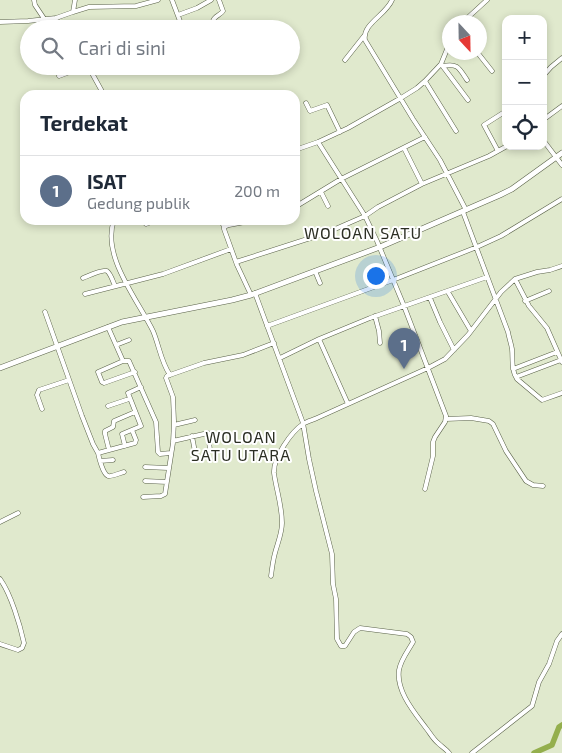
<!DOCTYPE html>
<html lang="id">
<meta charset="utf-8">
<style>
body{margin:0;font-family:"Exo 2",sans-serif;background:#f6f6f7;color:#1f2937}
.controls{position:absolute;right:15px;top:15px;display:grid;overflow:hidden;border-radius:10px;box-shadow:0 2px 8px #0003}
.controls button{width:45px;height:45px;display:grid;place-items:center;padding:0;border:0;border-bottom:1px solid #e0e1e3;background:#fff;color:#1f2937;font:25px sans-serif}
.compass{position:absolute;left:442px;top:15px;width:45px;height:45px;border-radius:50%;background:#fff;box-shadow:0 2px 8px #0003;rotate:158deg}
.you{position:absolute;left:375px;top:275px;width:18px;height:18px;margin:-12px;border:4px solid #fff;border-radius:50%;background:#1a73e8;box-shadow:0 0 0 8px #1a73e833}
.badge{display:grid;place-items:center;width:32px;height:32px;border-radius:50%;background:#0f766e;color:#fff;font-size:16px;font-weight:700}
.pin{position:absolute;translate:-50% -41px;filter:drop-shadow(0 1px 2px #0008)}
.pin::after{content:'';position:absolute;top:26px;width:18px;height:15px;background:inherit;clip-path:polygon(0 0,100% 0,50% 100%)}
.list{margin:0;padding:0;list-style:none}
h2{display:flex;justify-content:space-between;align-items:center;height:65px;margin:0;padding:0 20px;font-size:21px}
h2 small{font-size:16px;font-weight:400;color:#747a83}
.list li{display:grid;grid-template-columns:32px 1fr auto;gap:15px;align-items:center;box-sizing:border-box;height:70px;padding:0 20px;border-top:1px solid #e0e1e3}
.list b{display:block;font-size:19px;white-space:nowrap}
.list p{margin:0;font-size:16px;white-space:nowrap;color:#747a83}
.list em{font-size:16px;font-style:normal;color:#747a83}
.icon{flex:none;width:28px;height:28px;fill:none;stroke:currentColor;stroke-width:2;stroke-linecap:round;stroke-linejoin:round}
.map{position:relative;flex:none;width:562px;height:753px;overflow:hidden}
.search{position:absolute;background:#fff;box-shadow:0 2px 8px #0003;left:20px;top:20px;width:280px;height:55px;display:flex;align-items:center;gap:12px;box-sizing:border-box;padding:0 18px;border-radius:28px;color:#747a83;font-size:19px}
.panel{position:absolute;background:#fff;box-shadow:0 2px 8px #0003;left:20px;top:90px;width:280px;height:135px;border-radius:15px}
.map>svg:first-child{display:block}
</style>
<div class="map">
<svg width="562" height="753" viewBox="0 0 562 753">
<rect width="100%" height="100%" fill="#e0e9cd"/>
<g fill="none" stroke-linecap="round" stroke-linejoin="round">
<!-- river -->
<path stroke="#94af4d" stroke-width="5.5" d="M534,753L552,745L559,727L562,725"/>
<defs>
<path id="street" d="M34,0L35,5L45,20
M172,0L183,29
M219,0L223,11C221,15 214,16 213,21L219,29
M392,0C386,15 362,24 365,40L413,119L440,160L466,210
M73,12L75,0
M178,15L197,8L211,0
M56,18L60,29
M0,22L28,21L56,18L73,12L89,7L136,6L158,0
M463,22L487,0
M477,52L492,71
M345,60L364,36
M441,64L468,100
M88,66L104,95
M443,66C458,63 459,68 467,80
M59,76L78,69V66
M543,76L551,67L562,58
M425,81L456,131
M306,103L310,111L327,105L340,132
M543,120L562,106
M543,140L562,165
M318,142L365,216L377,241L404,306L446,416L445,422L435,437L433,442V456L425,489
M404,148L422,184
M295,150L318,142L348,128L401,98L417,88L425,81L441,64L450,42
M498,151L484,125L506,111
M321,192L328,206
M295,207L341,179L425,137
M463,212L508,332C509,338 511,343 512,349C513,360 511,370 517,379L542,400L562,393
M114,220C101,256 138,300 153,331C159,345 161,362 170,375
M142,220L146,224L157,220
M221,220L224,227
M236,262L326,233L365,216L378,207L422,184L489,156L507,146
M315,271L320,283
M83,278C88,276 103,269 107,271C111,274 113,282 115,286
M515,279L529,306L547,328L562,362
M448,292L471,331
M255,293L303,423L309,459L316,491L332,554L333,584L336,599L337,639L341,646H345L354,632L360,628L407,634L411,637L413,642C408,651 401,659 399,670C396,691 414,712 426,728C430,733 433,739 438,743C442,747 446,749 449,753
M85,294L163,274L231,249
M251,295L237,265L224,229V227L229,225L256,220
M430,298L440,322L454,350
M525,301L549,291
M45,312L82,416L93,444L98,453
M375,316L379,331L380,343
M267,326L393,280L477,247L501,236L562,199
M108,327L123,361
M319,339L348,404
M116,345L129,340
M280,358L319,339L370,318L487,277
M513,369L557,352
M135,372L104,383L102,382L98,372L123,361H129L156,422L158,452L160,454L171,453
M516,377L561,360
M108,406L129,399
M42,409L37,395L39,390L69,380
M446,419L471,418L489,421L493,424L506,451L526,481L533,485L543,486
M174,425L195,420
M192,436L195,452
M173,441L208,433L210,450
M125,446L122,434L141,426L128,393L141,387
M109,450L105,434V431L113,427L114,421L135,412
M100,461L113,460
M145,467L168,468
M124,472C120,473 111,477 108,476C103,474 99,458 98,453L135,443L136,440L132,430
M145,481L167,482
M143,497L161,496L165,494L173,443L174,421L173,397L166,378L167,376L204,363L243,355L274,343
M0,522L18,513
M271,576C272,568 273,560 275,553C278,542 282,533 282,523C282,505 276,489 274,473C273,458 291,432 303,424C307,421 313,420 317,418L428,368L445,359L468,335L501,292L515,279L537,272L550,270L562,266
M0,579C11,594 20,625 24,643L22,648L18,650L0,644
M472,753L532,706L539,682L549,664L557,641L562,634"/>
<path id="secondary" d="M0,368L122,322L232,300L251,295L380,247L500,195L512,189L562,153"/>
</defs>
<!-- street casing -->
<use href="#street" stroke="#5a6249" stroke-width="5"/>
<!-- secondary casing -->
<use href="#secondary" stroke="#5a6249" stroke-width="6"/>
<!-- street -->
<use href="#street" stroke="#fff" stroke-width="4"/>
<!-- secondary -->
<use href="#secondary" stroke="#fff" stroke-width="5"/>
</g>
<g text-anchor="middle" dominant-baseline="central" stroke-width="4" stroke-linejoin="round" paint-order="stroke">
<!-- quarter labels -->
<g font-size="16" letter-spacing="1" fill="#2c2f24" stroke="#fff">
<text x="363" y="232">WOLOAN SATU</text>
<text x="241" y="436">WOLOAN<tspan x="241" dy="18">SATU UTARA</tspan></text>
</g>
</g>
</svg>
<div class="controls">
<button>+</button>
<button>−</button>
<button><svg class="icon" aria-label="locate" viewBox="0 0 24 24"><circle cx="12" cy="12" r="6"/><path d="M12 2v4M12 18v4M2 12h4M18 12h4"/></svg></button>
</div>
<svg class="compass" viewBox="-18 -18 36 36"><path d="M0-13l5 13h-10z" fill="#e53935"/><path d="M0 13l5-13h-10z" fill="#747a83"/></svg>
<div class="you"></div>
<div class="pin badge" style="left:404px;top:369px;background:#5c6f8a">1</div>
<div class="search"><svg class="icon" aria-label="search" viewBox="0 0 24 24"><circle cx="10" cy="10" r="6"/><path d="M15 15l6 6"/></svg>Cari di sini</div>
<section class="panel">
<h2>Terdekat<small></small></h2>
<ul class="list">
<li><span class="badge" style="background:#5c6f8a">1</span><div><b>ISAT</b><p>Gedung publik</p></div><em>200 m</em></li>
</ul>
</section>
</div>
